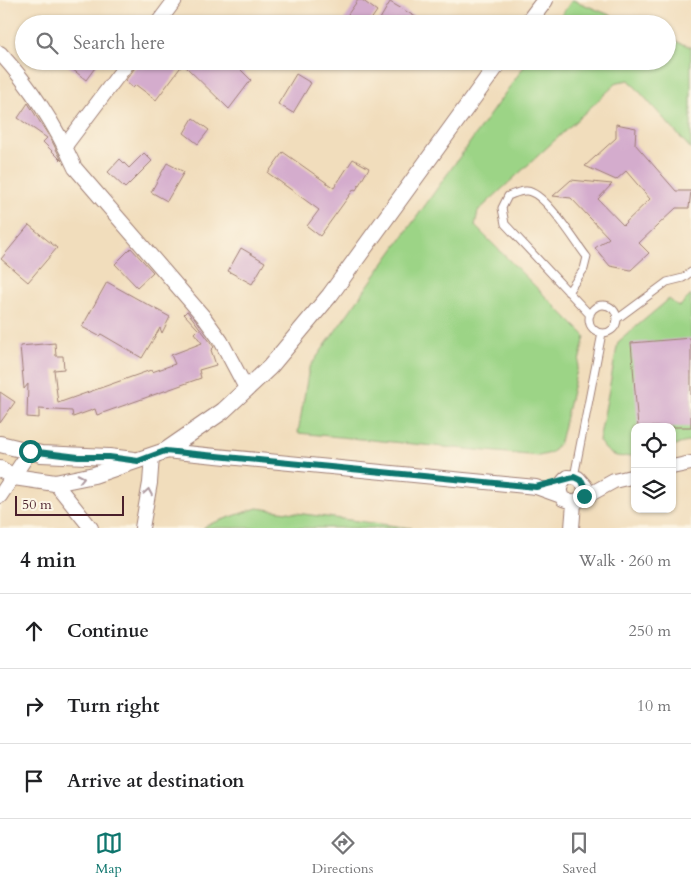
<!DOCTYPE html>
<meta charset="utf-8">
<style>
body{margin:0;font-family:Cardo,serif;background:#f2f2f2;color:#202124}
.controls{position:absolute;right:15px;bottom:15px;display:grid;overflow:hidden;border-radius:10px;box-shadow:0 1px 4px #0004}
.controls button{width:45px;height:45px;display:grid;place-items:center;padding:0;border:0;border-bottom:1px solid #e0e0e0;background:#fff;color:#202124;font:25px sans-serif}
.scale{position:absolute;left:15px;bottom:12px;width:109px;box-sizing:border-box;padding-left:5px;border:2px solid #4a1f2b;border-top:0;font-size:14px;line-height:18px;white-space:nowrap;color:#4a1f2b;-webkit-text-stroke:4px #fcf5e5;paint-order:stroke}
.stop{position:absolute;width:15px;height:15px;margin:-11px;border:4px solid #0f766e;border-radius:50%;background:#fff}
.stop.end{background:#0f766e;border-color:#fff;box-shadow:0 1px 5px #0008}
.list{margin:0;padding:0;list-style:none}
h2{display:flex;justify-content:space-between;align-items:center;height:65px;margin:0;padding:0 20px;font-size:21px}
h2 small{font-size:16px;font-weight:400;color:#757577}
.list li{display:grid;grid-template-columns:32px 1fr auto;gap:15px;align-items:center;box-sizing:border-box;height:75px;padding:0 20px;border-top:1px solid #e0e0e0}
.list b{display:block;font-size:19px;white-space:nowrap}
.list em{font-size:16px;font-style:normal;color:#757577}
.icon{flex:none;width:28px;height:28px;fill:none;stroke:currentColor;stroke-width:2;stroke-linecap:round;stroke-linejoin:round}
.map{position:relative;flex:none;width:691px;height:528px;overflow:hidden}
.search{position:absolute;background:#fff;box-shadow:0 1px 4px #0004;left:15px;right:15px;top:15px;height:55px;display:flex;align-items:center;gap:12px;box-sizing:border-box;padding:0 18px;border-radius:28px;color:#757577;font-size:19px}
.sheet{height:290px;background:#fff}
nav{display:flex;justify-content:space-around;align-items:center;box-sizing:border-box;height:70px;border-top:1px solid #e0e0e0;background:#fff;font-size:14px;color:#757577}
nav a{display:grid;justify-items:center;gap:2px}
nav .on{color:#0f766e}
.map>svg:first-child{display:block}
</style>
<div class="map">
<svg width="691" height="528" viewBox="0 0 691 528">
<rect width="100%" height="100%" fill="#fcf5e5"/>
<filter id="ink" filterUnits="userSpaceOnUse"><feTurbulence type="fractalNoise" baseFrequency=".02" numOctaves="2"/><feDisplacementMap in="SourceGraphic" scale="10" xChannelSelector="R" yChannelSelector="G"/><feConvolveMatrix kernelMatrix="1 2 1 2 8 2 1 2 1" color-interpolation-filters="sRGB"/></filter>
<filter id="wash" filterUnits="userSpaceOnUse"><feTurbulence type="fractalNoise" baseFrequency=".0096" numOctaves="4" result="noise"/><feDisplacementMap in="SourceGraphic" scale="20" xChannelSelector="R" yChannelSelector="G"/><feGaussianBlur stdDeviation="1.12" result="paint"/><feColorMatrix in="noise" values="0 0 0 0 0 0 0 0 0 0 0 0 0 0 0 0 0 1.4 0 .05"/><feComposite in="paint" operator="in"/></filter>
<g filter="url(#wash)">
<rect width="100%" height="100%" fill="#f1ddbc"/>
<!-- green -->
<path fill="#9cd486" stroke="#737a58" d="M572,0H573L632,24H555Z
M667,38L691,47V149L629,80L618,82L478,211L475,226L585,336L560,442L551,453L539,456L298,433L309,368L528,61H667Z
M691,295V441L672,446V427H635V455C617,459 609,456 599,441L618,342L669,299L679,307Z
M257,508L412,528H203L207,525Z"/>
<g id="blocks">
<!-- building -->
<path fill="#d4accd" d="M358,0H362L377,11L368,24H341Z
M390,2L428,24H377Z
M62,61H100L86,80Z
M140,61H232L251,80L229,109L183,64L156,100L136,85L133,88L125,81Z
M296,74L311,83L293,113L278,104Z
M28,103L52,141L62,161L43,142L47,138L18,118Z
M193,118L209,130L198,144L184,133Z
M616,124L636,128L635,144L676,191H691L689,208H676L639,243L649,253L631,270L610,266L595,248L609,238L571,198L553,196L571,180L612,184L598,199L623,225L650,199L626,171L616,180L585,166L616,138Z
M283,152L334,188L353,159L369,168L356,190L354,189L320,236L307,226L319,210L268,173Z
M144,153L152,161L125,188L108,172L120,159L129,168Z
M167,163L184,172L167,201L151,192Z
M29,225L57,248L28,282L1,259Z
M131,248L153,272L137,287L115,264Z
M241,248L265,262L252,284L228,271Z
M107,282L170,317L162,333L160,328L142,358L101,334L99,336L82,327Z
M187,311L214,347L211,350L216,365L199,370L201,378L97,415L95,409L73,417L72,411L39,409V418L27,417L28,384L24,389L20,346L55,343L56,356H63L64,369L54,370L58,403L151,370L152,372L175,364L171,355L202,343L194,333L198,329L184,314Z
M691,338V427H638L631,343Z
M0,392L15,402L0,423Z"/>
</g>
</g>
<g filter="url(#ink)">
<use href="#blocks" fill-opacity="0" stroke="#9e7e74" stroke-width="1"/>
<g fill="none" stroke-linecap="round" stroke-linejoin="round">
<defs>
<path id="service" d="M568,292L584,269L587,257C575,242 546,193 527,191C520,190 514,194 508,196L502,208L505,224L590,315
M589 319a14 14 0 1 1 28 0a14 14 0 1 1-28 0Z
M617,319L667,282L683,278L691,272
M574,477L602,333"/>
<path id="minor" d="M157,24L175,0
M0,53C31,87 56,126 75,168L203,316L221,341L247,390
M65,146L129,61
M165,451L536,487L561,496
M672,467L691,463
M55,483L91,528
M0,496L30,451
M584,496L585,486L578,478L568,477C560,483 557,491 563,499L574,503L614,481L635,476
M142,528L150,483L152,456
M572,528L574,503"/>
<path id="tertiary" d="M527,24L545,0
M0,444L41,454L109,457L134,460
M0,469L14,477L55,483L94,475L165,451L223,411L270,367L330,295L500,61"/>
</defs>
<!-- service casing -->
<use href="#service" stroke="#9e7e74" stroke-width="9"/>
<!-- minor casing -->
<use href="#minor" stroke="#9e7e74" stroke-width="16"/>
<!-- tertiary casing -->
<use href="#tertiary" stroke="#9e7e74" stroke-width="18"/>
<!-- service -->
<use href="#service" stroke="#fff" stroke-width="7"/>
<!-- minor -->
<use href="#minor" stroke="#fff" stroke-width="14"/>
<!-- tertiary -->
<use href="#tertiary" stroke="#fff" stroke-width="16"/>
</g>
<!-- one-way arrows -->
<defs><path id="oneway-chevron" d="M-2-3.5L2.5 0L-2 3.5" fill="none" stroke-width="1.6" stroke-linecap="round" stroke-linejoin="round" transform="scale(1.25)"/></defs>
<g stroke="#ae9aa0">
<use href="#oneway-chevron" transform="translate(81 478) rotate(-12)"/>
<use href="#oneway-chevron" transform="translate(148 492) rotate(-80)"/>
</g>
</g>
<g fill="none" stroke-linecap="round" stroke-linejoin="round" filter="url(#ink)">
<!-- route -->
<path stroke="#0f766e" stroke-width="6" d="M30,451L78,457H109L138,461L165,451L536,487L574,477L582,481L586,491L584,496"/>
</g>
</svg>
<div class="controls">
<button><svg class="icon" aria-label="locate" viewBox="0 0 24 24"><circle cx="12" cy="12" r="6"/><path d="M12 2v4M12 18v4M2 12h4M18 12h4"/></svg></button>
<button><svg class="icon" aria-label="layers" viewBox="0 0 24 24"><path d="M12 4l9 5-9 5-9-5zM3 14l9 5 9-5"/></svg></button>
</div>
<div class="scale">50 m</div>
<div class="stop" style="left:30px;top:451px"></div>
<div class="stop end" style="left:584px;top:496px"></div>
<div class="search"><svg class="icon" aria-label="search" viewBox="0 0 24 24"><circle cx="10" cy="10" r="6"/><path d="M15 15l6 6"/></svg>Search here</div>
</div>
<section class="sheet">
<h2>4 min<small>Walk · 260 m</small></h2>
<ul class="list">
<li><svg class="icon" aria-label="ahead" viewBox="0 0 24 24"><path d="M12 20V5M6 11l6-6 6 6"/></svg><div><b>Continue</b></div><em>250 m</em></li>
<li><svg class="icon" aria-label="right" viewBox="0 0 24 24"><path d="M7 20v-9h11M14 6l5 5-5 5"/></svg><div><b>Turn right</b></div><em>10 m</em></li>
<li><svg class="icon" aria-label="arrive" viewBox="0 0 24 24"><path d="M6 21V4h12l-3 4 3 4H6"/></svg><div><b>Arrive at destination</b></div></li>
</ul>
</section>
<nav>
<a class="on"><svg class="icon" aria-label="map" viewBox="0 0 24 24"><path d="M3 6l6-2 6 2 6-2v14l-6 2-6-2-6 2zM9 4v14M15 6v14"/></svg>Map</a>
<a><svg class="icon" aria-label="directions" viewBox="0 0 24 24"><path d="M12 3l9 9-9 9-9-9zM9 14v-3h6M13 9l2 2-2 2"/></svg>Directions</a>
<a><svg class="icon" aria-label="saved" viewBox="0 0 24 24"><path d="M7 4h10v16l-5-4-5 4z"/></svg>Saved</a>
</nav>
